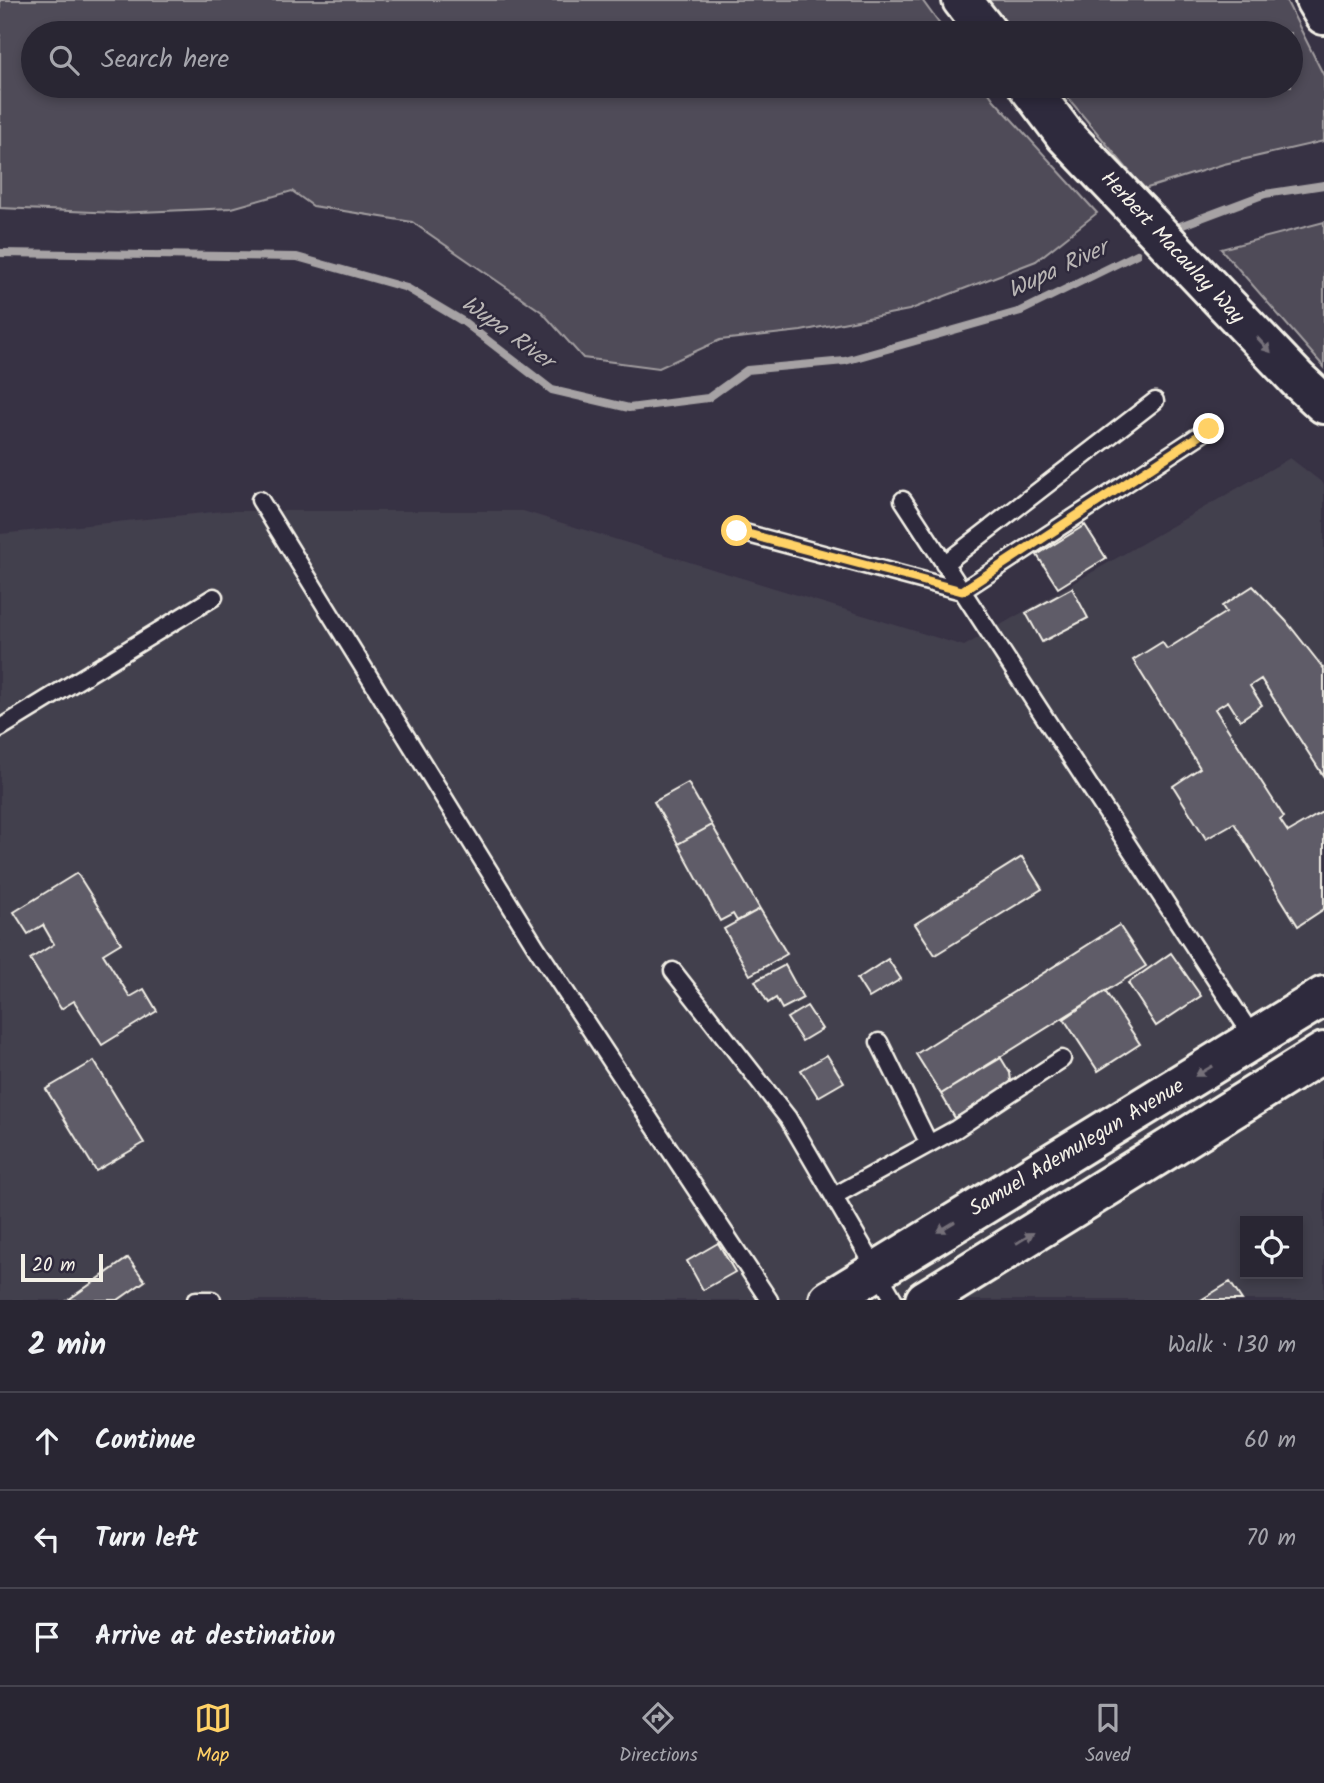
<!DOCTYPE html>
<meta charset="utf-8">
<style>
body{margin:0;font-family:Kalam,sans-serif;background:#312e3b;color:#f1f3f6}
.controls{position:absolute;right:21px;bottom:21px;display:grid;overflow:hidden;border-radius:0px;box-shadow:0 4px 10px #0003}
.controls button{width:63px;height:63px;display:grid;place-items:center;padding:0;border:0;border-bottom:2px solid #45434e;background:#292633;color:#f1f3f6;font:35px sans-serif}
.scale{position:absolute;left:21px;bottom:18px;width:82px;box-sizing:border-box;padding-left:7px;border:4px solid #f4f1e8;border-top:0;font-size:19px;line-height:24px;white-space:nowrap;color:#f4f1e8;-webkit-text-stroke:5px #2f2a3d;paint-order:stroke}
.stop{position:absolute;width:21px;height:21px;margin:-16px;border:5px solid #ffd166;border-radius:50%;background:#fff}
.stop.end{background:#ffd166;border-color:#fff;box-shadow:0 2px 7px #0008}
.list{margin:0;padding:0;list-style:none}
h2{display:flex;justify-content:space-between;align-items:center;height:91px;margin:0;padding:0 28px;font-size:30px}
h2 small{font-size:23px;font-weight:400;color:#a5a5ac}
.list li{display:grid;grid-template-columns:46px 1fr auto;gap:21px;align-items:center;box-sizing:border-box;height:98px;padding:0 28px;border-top:2px solid #45434e}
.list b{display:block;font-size:26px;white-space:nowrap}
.list em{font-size:23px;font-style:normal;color:#a5a5ac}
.icon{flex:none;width:38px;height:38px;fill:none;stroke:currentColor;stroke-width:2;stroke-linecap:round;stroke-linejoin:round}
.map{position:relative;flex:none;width:1324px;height:1300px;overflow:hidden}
.search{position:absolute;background:#292633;box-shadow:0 4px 10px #0003;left:21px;right:21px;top:21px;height:77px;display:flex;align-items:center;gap:18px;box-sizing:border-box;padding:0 24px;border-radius:38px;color:#a5a5ac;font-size:26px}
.sheet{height:385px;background:#292633}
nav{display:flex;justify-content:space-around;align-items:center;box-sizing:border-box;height:98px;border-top:2px solid #45434e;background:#292633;font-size:19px;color:#a5a5ac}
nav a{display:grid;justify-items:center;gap:4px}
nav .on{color:#ffd166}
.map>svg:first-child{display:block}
</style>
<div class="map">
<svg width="1324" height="1300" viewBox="0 0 1324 1300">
<rect width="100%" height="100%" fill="#373244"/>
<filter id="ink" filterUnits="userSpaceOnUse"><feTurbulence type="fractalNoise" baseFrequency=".0143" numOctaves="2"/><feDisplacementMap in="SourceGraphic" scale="14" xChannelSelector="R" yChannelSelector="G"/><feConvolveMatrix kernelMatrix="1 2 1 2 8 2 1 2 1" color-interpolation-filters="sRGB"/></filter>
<g filter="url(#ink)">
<!-- built -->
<path fill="#433f4e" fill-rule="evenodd" d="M1290,458L1324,484V1300H0V534L223,511H523L964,646ZM1245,1221H1298V1274H1245Z"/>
<!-- green -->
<path fill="#504b59" stroke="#a29ea0" stroke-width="2" d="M0,0H922L946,33H33V86H984L994,100L1097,213L1036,261L909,310L801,331L720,340L659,368L583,358L542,312L412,222L313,206L292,191L232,208L117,213L0,208Z
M987,0H1286L1324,76V141L1224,164L1144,189L1058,86H1291V33H1014Z
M1324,222V367L1221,249Z"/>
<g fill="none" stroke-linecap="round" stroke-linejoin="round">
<!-- stream -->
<path stroke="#a6a2a4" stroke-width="8" d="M1180,226L1265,194L1324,185
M0,253L297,257L407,288L464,322L552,390L629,408L708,398L747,370L845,361L1021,311L1137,254"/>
</g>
<!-- building -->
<path fill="#5f5c67" stroke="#f4f1e8" stroke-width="2" d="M1085,525L1106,558L1058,588L1037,555Z
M1253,586L1286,621L1324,669V777L1261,679L1250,686L1262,705L1240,720L1228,701L1215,709L1284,817L1280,820L1288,832L1324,811V909L1298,926L1234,823L1206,839L1173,786L1200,768L1133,660L1162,642L1167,649L1226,612L1222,606Z
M1072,588L1088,618L1042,642L1026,613Z
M688,783L712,825L678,844L654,802Z
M712,825L760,909L737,921L733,914L720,921L678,844Z
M1022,857L1042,889L935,955L915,924Z
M77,873L121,943L103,954L130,997L144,989L157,1011L102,1045L74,1001L61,1009L30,959L54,944L43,925L28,934L14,912Z
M760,909L787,954L750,975L724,929Z
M1119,925L1146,966L941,1094L916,1054Z
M1171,953L1201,996L1156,1026L1128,983Z
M888,959L901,979L869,998L857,979Z
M785,965L803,998L782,1009L776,998L768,1003L755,981Z
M1105,991L1140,1044L1098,1071L1064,1019Z
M807,1006L822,1029L802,1041L787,1018Z
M827,1055L844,1082L818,1097L801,1070Z
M1001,1058L1010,1073L1011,1081L1005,1088L955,1118L941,1094Z
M94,1061L144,1143L96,1171L46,1089Z
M718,1243L735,1272L703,1290L687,1261Z
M128,1258L145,1281L118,1300H68Z
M1230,1282L1242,1300H1201Z"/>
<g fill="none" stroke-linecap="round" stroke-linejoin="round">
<defs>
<path id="lane" d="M260,500L536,947L769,1300
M903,500L1255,1040
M737,531L962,591L1209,429
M944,564L1155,401
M0,728L214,597
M673,971L788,1118L894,1300
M879,1042L929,1144
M834,1196L956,1129L1062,1059
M196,1300H212"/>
<path id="secondary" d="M962,0L988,33
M1315,0L1324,15
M1028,86L1065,135L1298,380L1324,404
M829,1300L1324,996
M925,1300L1324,1052"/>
</defs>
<!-- lane casing -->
<use href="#lane" stroke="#f4f1e8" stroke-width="21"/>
<!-- secondary casing -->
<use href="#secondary" stroke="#f4f1e8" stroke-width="44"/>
<!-- lane -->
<use href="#lane" stroke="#2f2a3d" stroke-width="16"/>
<!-- secondary -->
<use href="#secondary" stroke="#2f2a3d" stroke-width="38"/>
</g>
<!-- one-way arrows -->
<defs><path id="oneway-solid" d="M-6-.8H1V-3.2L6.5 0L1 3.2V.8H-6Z" transform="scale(1.75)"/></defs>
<g fill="#747079">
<use href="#oneway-solid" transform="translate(1264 345) rotate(47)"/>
<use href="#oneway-solid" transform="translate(1204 1071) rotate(149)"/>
<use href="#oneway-solid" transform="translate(946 1227) rotate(149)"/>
<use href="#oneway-solid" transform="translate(1025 1238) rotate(-32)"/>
</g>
</g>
<g fill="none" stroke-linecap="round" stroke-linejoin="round" filter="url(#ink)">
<!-- route -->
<path stroke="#ffd166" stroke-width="9" d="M737,531L962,591L1209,429"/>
</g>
<g text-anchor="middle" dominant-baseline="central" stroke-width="5" stroke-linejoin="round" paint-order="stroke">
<!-- street labels -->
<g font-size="21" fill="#f4f1e8" stroke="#2f2a3d">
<text transform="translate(1172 248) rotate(47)">Herbert Macaulay Way</text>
<text transform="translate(1077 1148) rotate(-31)">Samuel Ademulegun Avenue</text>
</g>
<!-- water labels -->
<g font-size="23" font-style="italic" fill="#bab6b5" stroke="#2f2a3d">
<text transform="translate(1058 270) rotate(-25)">Wupa River</text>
<text transform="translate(507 333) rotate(36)">Wupa River</text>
</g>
</g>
</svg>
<div class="controls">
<button><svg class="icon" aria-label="locate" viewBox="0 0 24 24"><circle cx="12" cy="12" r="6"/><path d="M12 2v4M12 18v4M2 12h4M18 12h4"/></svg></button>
</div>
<div class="scale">20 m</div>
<div class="stop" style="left:737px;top:531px"></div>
<div class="stop end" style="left:1209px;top:429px"></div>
<div class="search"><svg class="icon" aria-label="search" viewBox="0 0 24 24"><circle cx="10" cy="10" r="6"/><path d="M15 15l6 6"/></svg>Search here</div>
</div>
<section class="sheet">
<h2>2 min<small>Walk · 130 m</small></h2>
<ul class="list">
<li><svg class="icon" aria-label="ahead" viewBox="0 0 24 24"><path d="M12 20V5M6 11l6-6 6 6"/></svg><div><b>Continue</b></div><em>60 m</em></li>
<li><svg class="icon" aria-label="left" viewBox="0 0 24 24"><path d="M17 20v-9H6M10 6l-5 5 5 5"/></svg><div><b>Turn left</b></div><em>70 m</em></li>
<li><svg class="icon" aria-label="arrive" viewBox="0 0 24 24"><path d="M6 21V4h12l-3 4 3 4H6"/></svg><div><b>Arrive at destination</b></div></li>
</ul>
</section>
<nav>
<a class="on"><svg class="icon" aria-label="map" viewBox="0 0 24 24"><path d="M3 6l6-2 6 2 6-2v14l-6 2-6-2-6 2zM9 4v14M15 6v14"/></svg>Map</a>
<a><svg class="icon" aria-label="directions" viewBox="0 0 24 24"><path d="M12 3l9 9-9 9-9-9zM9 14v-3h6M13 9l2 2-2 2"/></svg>Directions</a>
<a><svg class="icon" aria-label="saved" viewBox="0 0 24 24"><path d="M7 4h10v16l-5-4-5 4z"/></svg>Saved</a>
</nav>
